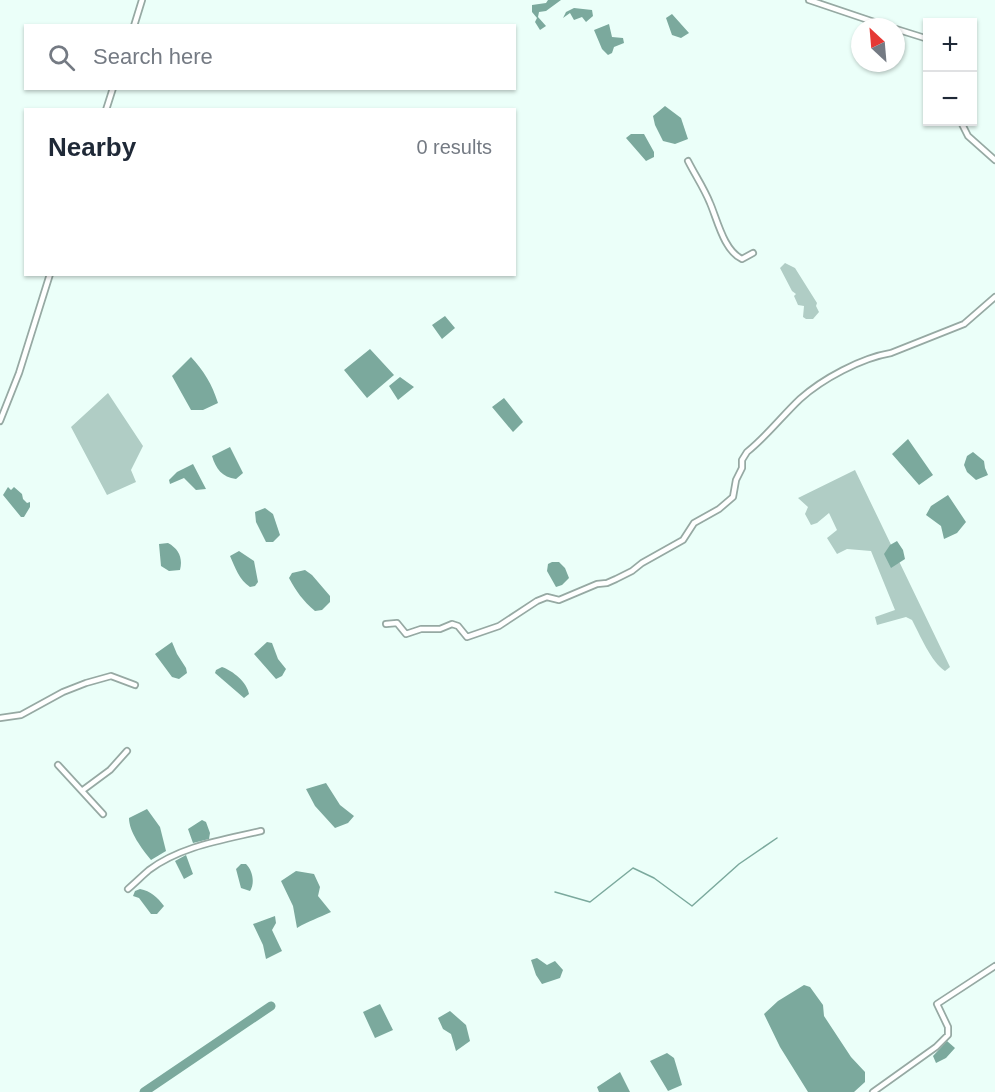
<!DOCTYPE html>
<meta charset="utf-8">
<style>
body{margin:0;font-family:Arial,sans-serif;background:#f2f2f3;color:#1f2937}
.controls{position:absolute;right:18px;top:18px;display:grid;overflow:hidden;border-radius:0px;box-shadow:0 2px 4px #0004}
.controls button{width:54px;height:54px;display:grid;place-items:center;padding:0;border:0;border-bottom:2px solid #e0e1e3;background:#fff;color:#1f2937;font:30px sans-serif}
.compass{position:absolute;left:851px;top:18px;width:54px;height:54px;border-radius:50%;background:#fff;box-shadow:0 2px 4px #0004;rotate:334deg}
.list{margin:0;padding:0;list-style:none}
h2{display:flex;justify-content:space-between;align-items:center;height:78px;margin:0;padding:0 24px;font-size:26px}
h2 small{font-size:20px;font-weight:400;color:#747a83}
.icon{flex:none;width:33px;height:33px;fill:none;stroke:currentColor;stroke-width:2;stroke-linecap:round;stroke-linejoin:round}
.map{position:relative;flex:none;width:995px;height:1092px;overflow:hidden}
.search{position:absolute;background:#fff;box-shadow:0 2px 4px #0004;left:24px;top:24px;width:492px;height:66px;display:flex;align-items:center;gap:15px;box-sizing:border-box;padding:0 21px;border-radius:0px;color:#747a83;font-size:22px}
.panel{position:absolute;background:#fff;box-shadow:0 2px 4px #0004;left:24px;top:108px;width:492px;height:168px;border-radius:0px}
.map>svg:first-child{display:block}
</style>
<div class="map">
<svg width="995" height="1092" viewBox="0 0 995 1092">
<rect width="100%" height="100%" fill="#ebfff9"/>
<!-- green -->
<path fill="#b0cdc5" d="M785,263L795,268L817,303L816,306L819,312L813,319H806L803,317L804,306L798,305L794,296L796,294L792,291L780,268Z
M108,393L143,446L131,470L136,482L107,495L71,427Z
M855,470L950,667L945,671C931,662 920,635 912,620L906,617L877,625L875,617L895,610L871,551L847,549L837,554L827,538L837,530L829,513L817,523L811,525L805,514L808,507L798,498Z"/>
<!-- water -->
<path fill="#7ba99d" d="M548,0H561L546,11L539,12L538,17L546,26L540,30L535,22L537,18L532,12V5L546,3Z
M574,8L592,10L593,16L586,22L582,17L574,20L570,13L563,18L566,12Z
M672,14L689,33L681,38L672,35L666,18Z
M609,24L612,37L623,38L624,43L614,47L612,53L608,55L602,49L594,30Z
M665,106L681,118L688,139L675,144L663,141L655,125L653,116Z
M631,134H644L654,152V157L646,161L626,138Z
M445,316L455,328L442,339L432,325Z
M370,349L394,375L367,398L344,370Z
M191,357C204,371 212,384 218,403L203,410H191L172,376Z
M400,377L414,387L398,400L389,386Z
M504,398L523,422L513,432L492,407Z
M908,439L933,475L919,485L892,454Z
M230,447L243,473L236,479C222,477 216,469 212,456Z
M973,452L984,461L985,468L988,475L976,480L967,472L964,465L967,456Z
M193,464L206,489L196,490L184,478L170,484L169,480L177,472Z
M8,487L11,490L14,487L22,494L23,499L27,503L30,502V507L24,517H21L3,495Z
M948,495L966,522L957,533L944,539L941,526L926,515L931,506Z
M265,508L273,514L280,535L273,542H266L256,522L255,512Z
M897,541L903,550L905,559L891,568L884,554L890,545Z
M168,543C179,549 183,558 180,570L169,571L161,566L159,544Z
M239,551L254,561L258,582L255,586L250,587C239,580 235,567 230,556Z
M552,562H559L565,568L569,578L562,585L556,587L547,571L548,564Z
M305,570L312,575L330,596V602L322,610L315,611C303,601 296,591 289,578L292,573Z
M172,642L177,654L186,668L187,673L179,679L172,677L155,654Z
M267,642L272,643L278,659L286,669L282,676L276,679L254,654Z
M222,667C233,671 247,682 249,694L244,698L215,673L216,670Z
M326,783L340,805L354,816L348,823L335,828L315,806L306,789Z
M147,809L160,827L166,851L151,860C142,849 129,832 129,818Z
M202,820L206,822L210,833L209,839L193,843L188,829Z
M186,855L193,874L184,879L175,861Z
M241,864H246C253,871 255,883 250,891L241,888L236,869Z
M296,871L314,874L320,887L318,896L331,912C319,918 308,921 297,928L293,906L281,881Z
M140,889C151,891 157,897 164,906L157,914H151L139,898L133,896L135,891Z
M275,916L276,923L272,930L282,951L266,959L263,945L253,924Z
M537,958L547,965L555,961L563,970L560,978L542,984L536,975L531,960Z
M804,985L810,987L823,1005L824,1016L851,1057L865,1072V1082L854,1092H808L780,1047L764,1014L778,1001Z
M380,1004L393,1030L375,1038L363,1012Z
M450,1011L466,1025L470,1041L456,1051L451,1034L443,1029L438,1018Z
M947,1041L955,1048L946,1058L936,1063L933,1056Z
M667,1053L674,1058L682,1085L668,1091L650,1061Z
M620,1072L630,1092H599L597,1087Z"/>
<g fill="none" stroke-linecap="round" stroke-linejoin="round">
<!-- stream -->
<path stroke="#7ba99d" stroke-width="1.5" d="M555,892L590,902L633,868L654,878L692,906L739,864L777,838"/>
<!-- river -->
<path stroke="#7ba99d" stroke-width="9" d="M144,1092L271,1006"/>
<defs>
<path id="minor" d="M809,0L889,27
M134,26L142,0
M896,29L928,39
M106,110L113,88
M961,122L968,136L995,160
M688,161C695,175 704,188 710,203C717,219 724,251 742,259L753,253
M0,421L19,373L50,274
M386,624L397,623L406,634L421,629H440L452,624L458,626L467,637L499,626L537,601L547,597L559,600L597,584L607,583L616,579L632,571L642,563L683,540L694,523L719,509L733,497L736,480L742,468V460L747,452C767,436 782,416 800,399C822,379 861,358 891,353L964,324L995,297
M0,718L21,715L63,692L86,683L111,676L135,685
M58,765L103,814
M83,790L110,770L127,751
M128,889C135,883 142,876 149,870C181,846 223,840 261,831
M873,1092L936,1047L948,1035V1027L937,1004L995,966"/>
</defs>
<!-- minor casing -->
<use href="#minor" stroke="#96a9a3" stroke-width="8"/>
<!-- minor -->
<use href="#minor" stroke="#fff" stroke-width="4.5"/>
</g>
</svg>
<div class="controls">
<button>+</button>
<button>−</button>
</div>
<svg class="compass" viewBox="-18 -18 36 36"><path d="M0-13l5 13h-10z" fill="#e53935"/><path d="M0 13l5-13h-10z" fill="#747a83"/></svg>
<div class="search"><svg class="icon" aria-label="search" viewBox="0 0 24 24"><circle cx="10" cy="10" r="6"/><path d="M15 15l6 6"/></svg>Search here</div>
<section class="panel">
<h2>Nearby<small>0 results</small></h2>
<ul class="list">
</ul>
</section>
</div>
